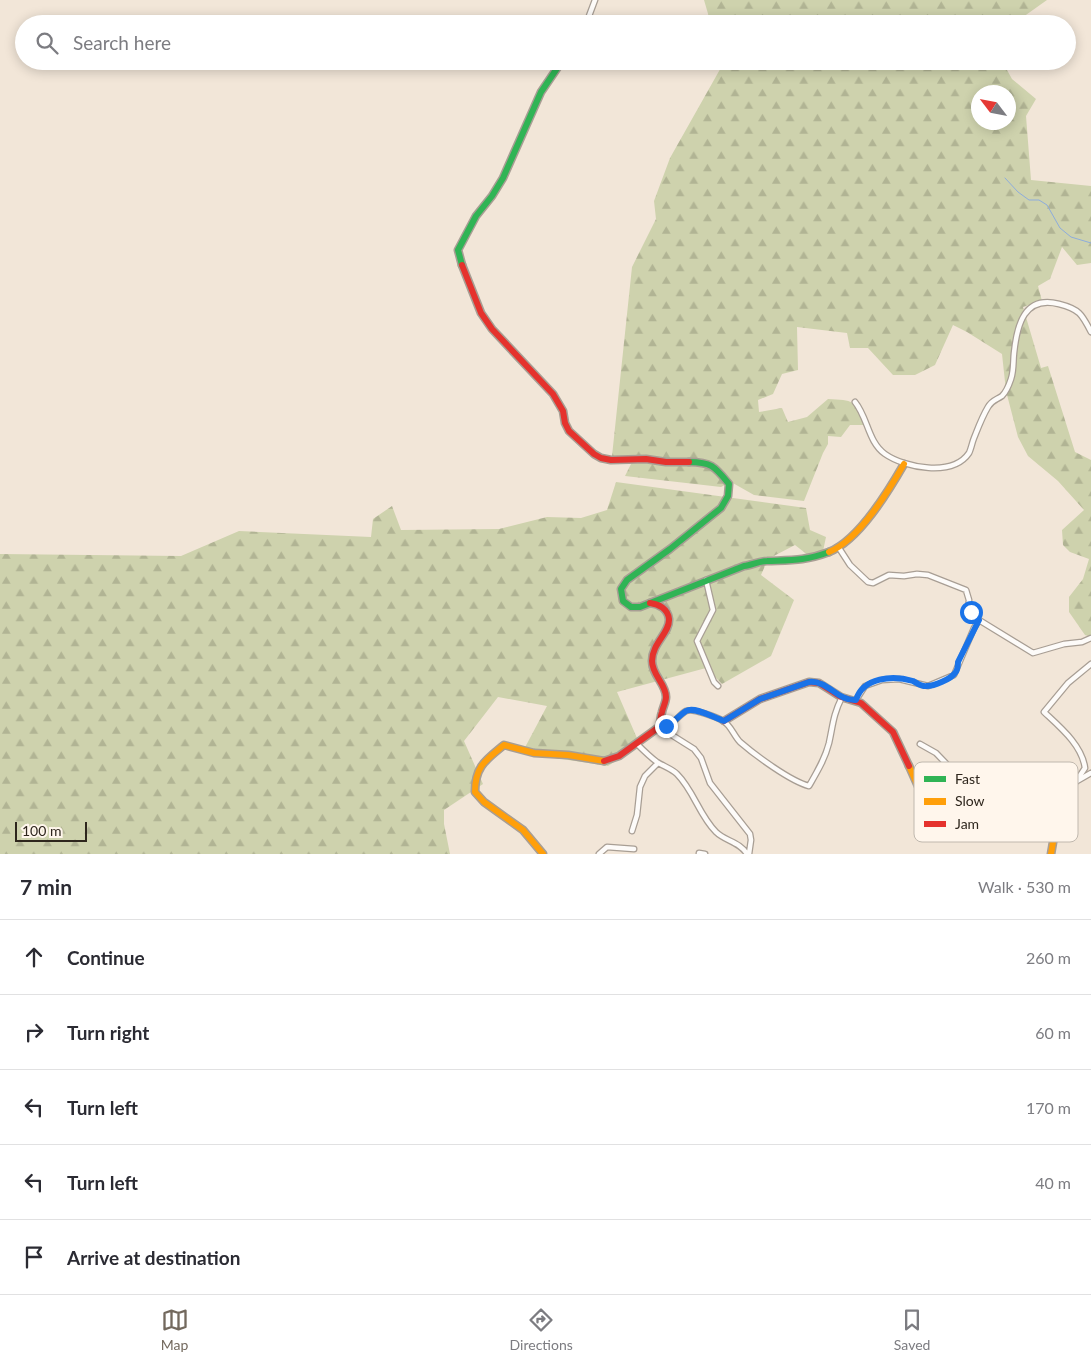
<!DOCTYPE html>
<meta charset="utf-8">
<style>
body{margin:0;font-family:Lato,sans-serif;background:#f2f2f3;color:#2b2b33}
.compass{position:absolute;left:971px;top:85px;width:45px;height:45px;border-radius:50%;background:#fff;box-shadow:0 2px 12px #0003;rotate:302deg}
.scale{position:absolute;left:15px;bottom:12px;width:72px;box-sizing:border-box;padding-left:5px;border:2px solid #2e261d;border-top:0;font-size:14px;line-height:18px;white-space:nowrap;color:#2e261d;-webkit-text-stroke:4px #fff6ec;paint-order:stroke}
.stop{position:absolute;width:15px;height:15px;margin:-11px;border:4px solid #1a73e8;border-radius:50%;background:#fff}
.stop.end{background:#1a73e8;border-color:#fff;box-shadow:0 1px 5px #0008}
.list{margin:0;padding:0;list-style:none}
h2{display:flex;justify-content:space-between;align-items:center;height:65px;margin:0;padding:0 20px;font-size:21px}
h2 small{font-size:16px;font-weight:400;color:#7c7c81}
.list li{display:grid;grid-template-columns:32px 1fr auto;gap:15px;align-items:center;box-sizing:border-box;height:75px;padding:0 20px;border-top:1px solid #e1e1e2}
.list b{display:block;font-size:19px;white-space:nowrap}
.list em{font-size:16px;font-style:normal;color:#7c7c81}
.icon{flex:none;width:28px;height:28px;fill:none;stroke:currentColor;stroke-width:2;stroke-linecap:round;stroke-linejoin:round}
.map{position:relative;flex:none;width:1091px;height:854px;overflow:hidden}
.search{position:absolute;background:#fff;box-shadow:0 2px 12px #0003;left:15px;right:15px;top:15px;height:55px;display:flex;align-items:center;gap:12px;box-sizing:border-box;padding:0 18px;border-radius:28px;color:#7c7c81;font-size:19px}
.sheet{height:440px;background:#fff}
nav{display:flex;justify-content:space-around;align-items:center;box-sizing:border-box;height:70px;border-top:1px solid #e1e1e2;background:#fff;font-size:14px;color:#7c7c81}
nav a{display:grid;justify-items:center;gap:2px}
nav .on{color:#73695e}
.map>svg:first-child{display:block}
</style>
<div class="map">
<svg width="1091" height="854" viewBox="0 0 1091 854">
<defs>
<pattern id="forest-firs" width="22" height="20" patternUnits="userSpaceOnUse" patternTransform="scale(1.25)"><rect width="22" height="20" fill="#ced2ad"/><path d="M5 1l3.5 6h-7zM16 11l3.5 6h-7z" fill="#b1b494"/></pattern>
</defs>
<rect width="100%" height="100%" fill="#f2e6d8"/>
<!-- forest -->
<path fill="url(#forest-firs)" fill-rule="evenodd" d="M704,0H1047L1013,24H711Z
M722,61H1002L1012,79L1036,99L1026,116L1031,180L1091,186V263L1077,265L1062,247L1050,279L1038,286L1042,301L1023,307L1041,368L1048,366L1075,452L1091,460V637L1085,635L1069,612V597L1083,579L1089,559L1070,552L1063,545L1062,530L1084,510L1058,481L1028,456L1018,437L1006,391L1002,354L967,332L953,325L935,365L915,375H893L868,348H850L847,333L797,327L798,370L782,374L773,394L758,400L759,412L782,408L788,422L807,417L828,399C853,400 856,400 866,425H850L841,437L828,436V444L823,453L804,501L754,495L731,482L721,487L625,476L634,458L612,456L632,267L656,219L654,201L670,158L723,64ZM978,92H1008V122H978Z
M616,482L806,508L810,530L826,537L822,556H809L795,545L768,559L761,575L794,600L771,656L722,684L706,668L617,692L640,745L608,766L522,753L547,706L498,697L464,741L483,784L444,810V824L450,854H0V554L181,556L239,531L371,537L373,519L392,506L401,530L499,529L547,517L581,518L607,510Z"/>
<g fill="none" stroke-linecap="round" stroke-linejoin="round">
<!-- stream -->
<path stroke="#8dacdc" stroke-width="1" d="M1005,178L1018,192L1029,200H1039L1047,205L1060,228L1071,237L1091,243"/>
<defs>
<path id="street" d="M586,24L595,0
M855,402C868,418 868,442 885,454C905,468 953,477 969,453C971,449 972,443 974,438C978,428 982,417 988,407C992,400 996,400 1002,396C1006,392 1009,385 1011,379C1014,370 1013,362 1014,353C1017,325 1024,295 1059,304C1079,309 1082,314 1091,332
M839,548L850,565L868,582L873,583L889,575L904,576L917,574L928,575L966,590L969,600L968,610L979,620L974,628L954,675L928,686L899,679L882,680L865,686L856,700
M706,580L713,610L697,641L714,682L718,686
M979,620L1033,653L1064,644L1082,642L1091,638
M661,723C671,730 678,715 686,711C692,708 717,717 723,721C730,724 734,736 740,742C755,755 790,781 809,786C817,772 825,759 829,743C833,725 833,715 842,697
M659,727L694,749L701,758L710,783L750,834L751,840L749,854
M637,744C643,750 650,757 657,762C663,766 672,769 677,774C694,791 699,815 716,832C725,841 740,842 747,854
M920,744L936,753L963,781
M1077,781L1091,773
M948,794L963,817
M1056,812L1085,768C1082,745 1060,727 1044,712L1068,683L1091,664
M632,831L637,815L640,787L645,776L658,763
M699,853L705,854
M599,854L607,847L634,849"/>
<path id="fast" d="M462,265L458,250L476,216L492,196L503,178L541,92L562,61
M689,462C712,462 715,467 729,484L728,496L721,508L670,549L627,580L621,589L623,601L631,607H640L744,566C752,565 759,561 767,561C791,560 805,561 829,552"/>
<path id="slow" d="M829,552C859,540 888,492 904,464
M909,766L925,802C948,798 958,784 977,774L981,775L1013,803L1056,812L1057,819L1051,854
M543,854L523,830L484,802L475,792C475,766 486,760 504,745L534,753L568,755L604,761"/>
<path id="jam" d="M462,265L481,313L492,329L553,394L563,411L565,423L569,431L594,454L601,458L611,460L646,459L666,462H689
M724,721L760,699L809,682L819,683L841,697L861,703L893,732L909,766
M604,761L619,756L659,727C661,722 660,717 662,712C663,707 666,702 666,697C666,684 652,675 652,661C652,643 670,633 669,619C668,609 659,604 650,603"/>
</defs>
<!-- street casing -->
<use href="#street" stroke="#a89e94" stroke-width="7"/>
<!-- fast casing -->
<use href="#fast" stroke="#a89e94" stroke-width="9"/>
<!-- slow casing -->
<use href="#slow" stroke="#a89e94" stroke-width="9"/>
<!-- jam casing -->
<use href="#jam" stroke="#a89e94" stroke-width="9"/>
<!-- street -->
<use href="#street" stroke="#fdfbf9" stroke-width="4.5"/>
<!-- fast -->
<use href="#fast" stroke="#30b455" stroke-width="6"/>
<!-- slow -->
<use href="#slow" stroke="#ff9f0a" stroke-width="6"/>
<!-- jam -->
<use href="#jam" stroke="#e5322d" stroke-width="6"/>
</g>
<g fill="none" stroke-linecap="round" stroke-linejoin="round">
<!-- route -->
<path stroke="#1a73e8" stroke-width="6" d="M666,726C674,723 678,716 686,711C695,706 714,718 724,721L760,699L809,682C828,680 837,701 856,700C863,677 893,675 913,681C917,683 922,687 927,686C934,686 951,679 955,673C958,670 958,666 958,662L979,620L971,612"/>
</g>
<!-- legend -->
<rect x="914" y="762" width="164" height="80" rx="8" fill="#fff6ec" stroke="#c0b8ae" stroke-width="1"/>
<rect x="924" y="776" width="22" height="6" fill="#30b455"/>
<rect x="924" y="798" width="22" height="7" fill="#ff9f0a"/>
<rect x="924" y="821" width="22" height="6" fill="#e5322d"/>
<g font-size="14" fill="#2e261d">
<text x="955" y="784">Fast</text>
<text x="955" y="806">Slow</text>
<text x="955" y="829">Jam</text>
</g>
</svg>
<svg class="compass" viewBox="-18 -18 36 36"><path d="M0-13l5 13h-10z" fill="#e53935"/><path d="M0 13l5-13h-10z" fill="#7c7c81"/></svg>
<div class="scale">100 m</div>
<div class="stop" style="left:971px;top:612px"></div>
<div class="stop end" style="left:666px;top:726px"></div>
<div class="search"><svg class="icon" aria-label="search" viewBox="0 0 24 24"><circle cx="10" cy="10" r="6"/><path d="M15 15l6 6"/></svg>Search here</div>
</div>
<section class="sheet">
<h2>7 min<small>Walk · 530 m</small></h2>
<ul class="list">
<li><svg class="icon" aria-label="ahead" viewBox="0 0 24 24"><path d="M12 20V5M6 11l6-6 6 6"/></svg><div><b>Continue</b></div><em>260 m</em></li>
<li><svg class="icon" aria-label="right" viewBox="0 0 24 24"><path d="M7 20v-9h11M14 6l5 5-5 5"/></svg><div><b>Turn right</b></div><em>60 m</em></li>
<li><svg class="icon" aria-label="left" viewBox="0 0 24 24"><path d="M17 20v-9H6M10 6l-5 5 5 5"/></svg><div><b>Turn left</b></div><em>170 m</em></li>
<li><svg class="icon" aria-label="left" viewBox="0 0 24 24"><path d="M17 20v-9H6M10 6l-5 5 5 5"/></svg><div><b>Turn left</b></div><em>40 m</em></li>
<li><svg class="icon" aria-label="arrive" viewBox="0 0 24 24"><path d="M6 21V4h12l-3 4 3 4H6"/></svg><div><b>Arrive at destination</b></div></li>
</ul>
</section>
<nav>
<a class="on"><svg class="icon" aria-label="map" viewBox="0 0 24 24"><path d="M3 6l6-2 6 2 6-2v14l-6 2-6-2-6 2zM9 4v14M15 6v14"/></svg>Map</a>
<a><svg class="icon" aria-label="directions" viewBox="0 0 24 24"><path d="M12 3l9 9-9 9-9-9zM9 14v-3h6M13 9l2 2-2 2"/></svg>Directions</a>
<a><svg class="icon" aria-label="saved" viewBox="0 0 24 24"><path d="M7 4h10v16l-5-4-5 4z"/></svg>Saved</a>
</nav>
